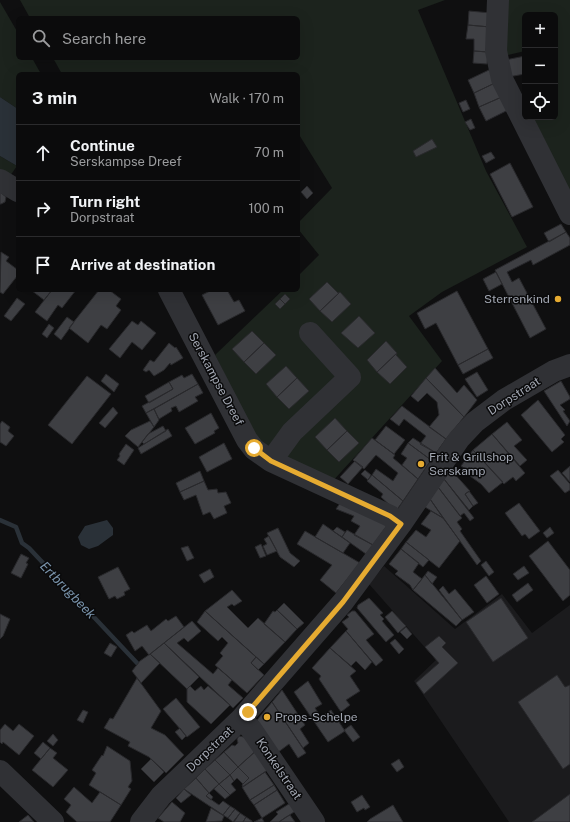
<!DOCTYPE html>
<meta charset="utf-8">
<style>
body{margin:0;font-family:"Public Sans",sans-serif;background:#141415;color:#f1f3f6}
.controls{position:absolute;right:12px;top:12px;display:grid;overflow:hidden;border-radius:6px;box-shadow:0 4px 16px #0002}
.controls button{width:36px;height:36px;display:grid;place-items:center;padding:0;border:0;border-bottom:1px solid #2b2b2d;background:#0b0b0c;color:#f1f3f6;font:20px sans-serif}
.stop{position:absolute;width:12px;height:12px;margin:-9px;border:3px solid #e6ab31;border-radius:50%;background:#fff}
.stop.end{background:#e6ab31;border-color:#fff;box-shadow:0 1px 4px #0008}
.list{margin:0;padding:0;list-style:none}
h2{display:flex;justify-content:space-between;align-items:center;height:52px;margin:0;padding:0 16px;font-size:17px}
h2 small{font-size:13px;font-weight:400;color:#9a9b9d}
.list li{display:grid;grid-template-columns:26px 1fr auto;gap:12px;align-items:center;box-sizing:border-box;height:56px;padding:0 16px;border-top:1px solid #2b2b2d}
.list b{display:block;font-size:15px;white-space:nowrap}
.list p{margin:0;font-size:13px;white-space:nowrap;color:#9a9b9d}
.list em{font-size:13px;font-style:normal;color:#9a9b9d}
.icon{flex:none;width:22px;height:22px;fill:none;stroke:currentColor;stroke-width:2;stroke-linecap:round;stroke-linejoin:round}
.map{position:relative;flex:none;width:570px;height:822px;overflow:hidden}
.search{position:absolute;background:#0b0b0c;box-shadow:0 4px 16px #0002;left:16px;top:16px;width:284px;height:44px;display:flex;align-items:center;gap:10px;box-sizing:border-box;padding:0 14px;border-radius:6px;color:#9a9b9d;font-size:15px}
.panel{position:absolute;background:#0b0b0c;box-shadow:0 4px 16px #0002;left:16px;top:72px;width:284px;height:220px;border-radius:6px}
.map>svg:first-child{display:block}
</style>
<div class="map">
<svg width="570" height="822" viewBox="0 0 570 822">
<rect width="100%" height="100%" fill="#0f0f10"/>
<!-- built -->
<path fill="#1b1b1d" d="M384,566L455,629L502,594L532,633L570,605V822H509L414,681L436,660L369,584Z"/>
<!-- green -->
<path fill="#1c231d" d="M20,0H445L418,10L486,171L527,247L442,292L409,316L442,361L331,483L263,444L254,433L215,355L283,290H298V276L319,255L298,229V223L332,188L298,133V74H62L53,58H298V18H30Z
M505,0H570V203L532,117H555V15H525V51L504,56Z
M0,2L18,33V58H32L41,74H18V109L0,97Z
M0,156L17,166L10,176L0,170Z"/>
<!-- water -->
<path fill="#2a3138" d="M0,97L18,109L17,166L0,156Z
M107,520L113,528V535L98,546L89,549L81,545L78,537L85,526Z"/>
<g fill="none" stroke-linecap="round" stroke-linejoin="round">
<!-- stream -->
<path stroke="#2a3138" stroke-width="4.5" d="M0,520L16,527L22,543L29,548L137,663"/>
</g>
<!-- building -->
<path fill="#3e3f43" stroke="#29292c" d="M469,11L491,13L490,27L468,25Z
M468,25L490,27L488,52L474,51V39H466Z
M474,51L488,52L487,64L473,63Z
M525,56V74L508,77L505,60Z
M491,69L497,82L474,93L468,80Z
M497,82L504,96L479,107L474,93Z
M504,96L510,109L486,121L479,107Z
M466,100L470,109L463,112L459,103Z
M471,119L475,128L470,130L465,122Z
M432,139L437,147L416,157L413,151Z
M491,152L495,158L486,163L482,156Z
M510,163L533,207L512,217L490,174Z
M307,186L313,193L307,199L301,192Z
M0,192L6,197L5,202L1,204H0Z
M561,224L566,232L549,242L544,233Z
M566,232L570,238V245L533,265L531,260L507,272L512,282L519,278L546,329L530,338L495,270Z
M1,252L9,257L6,261L18,270V275L3,294L0,292Z
M496,272L502,284L489,291L483,279Z
M327,282L338,293L340,292L320,311L309,299Z
M31,290H52L44,300Z
M52,290H76L62,308L58,305L47,321L35,312Z
M99,290H109L121,299L116,306L121,310L107,329L101,325L88,343L69,328Z
M212,290H227L234,302L239,300L245,311L218,325L202,295Z
M457,291L488,349L458,365L436,323L425,329L417,313Z
M340,292L351,304L332,322L320,311Z
M285,294L290,299L285,304L280,299Z
M17,298L25,304L11,321L4,316Z
M280,299L285,304L280,309L275,304Z
M359,316L375,333L358,348L341,333Z
M67,317L74,322L61,340L54,334Z
M132,321L138,325L141,321L156,333L142,350L132,342L120,358L109,349Z
M49,324L54,328L47,338L42,334Z
M252,331L264,343L244,362L232,349Z
M386,341L397,353L377,372L367,360Z
M169,343L175,348L176,347L183,358L171,365L170,363L164,370L154,376L149,370L146,372L143,370L150,360L154,362Z
M264,343L276,355L256,374L244,362Z
M488,349L493,358L463,374L458,365Z
M397,353L396,355L407,367L390,384L377,372Z
M286,366L297,378L277,397L266,384Z
M435,368L457,393L464,385L477,400L464,417L426,378Z
M477,372L488,390L477,397L465,379Z
M106,374L119,384L114,392L101,381Z
M192,374L198,384L146,413L142,406L173,389L169,382L182,375L184,378Z
M87,376L111,394L72,444L48,425Z
M297,378L309,391L289,409L277,397Z
M426,378L464,417L446,439L429,427L439,415L437,402L427,393L418,402L411,396Z
M561,381L570,397V399L560,405L565,410L563,411L570,421L567,426L544,391Z
M169,382L173,389L149,403L145,396Z
M198,384L203,393L195,397L198,401L179,412L176,406L171,408L172,411L159,419L154,409Z
M538,400L565,435L561,439L564,442L552,452L521,415Z
M402,406L446,439L436,453L420,444L426,436L404,419L399,426L390,419Z
M113,407L118,413L105,428L99,423Z
M154,409L159,420L154,427L146,413Z
M211,413L219,428L214,431L215,433L195,444L185,428Z
M335,418L347,431L327,450L315,437Z
M2,421L10,427L8,431L14,436L6,446L0,442V424Z
M150,421L154,427L138,447L125,436L131,430Z
M507,422L522,440L514,446L527,460L520,466L492,434Z
M163,426L166,431L144,444L142,442L148,434Z
M386,426L405,440L394,454L375,440Z
M168,429L172,436L141,454L138,448Z
M347,431L359,443L339,462L327,450Z
M492,434L525,473L516,481L513,477L504,484L473,450Z
M372,438L395,455L393,458L418,479L403,501L372,475L376,469L393,481L398,473L376,455L364,469L353,460Z
M413,438L436,453L431,460L408,443Z
M224,443L232,459L207,472L199,457Z
M408,443L431,460L418,479L402,465L407,458L401,454Z
M126,444L134,450L124,465L117,460L120,456L119,454Z
M473,450L503,482L489,493L481,484L470,476L472,473L461,466Z
M355,461L363,467L348,484L340,477Z
M570,466V482L562,473Z
M365,470L371,475L368,480L361,474Z
M451,470L470,491L465,494L473,506L469,510L444,479Z
M558,470L570,484V490L565,493L550,476Z
M200,471L204,481L180,492L176,483Z
M372,475L403,501L396,511L381,497L383,494L367,481Z
M444,479L474,518L470,521L464,513L460,516L438,487Z
M204,481L208,490L217,489L218,493L226,492L231,503L224,506L227,513L214,519L210,512L203,515L196,495L184,500L180,492Z
M438,487L462,518L457,522L462,529L460,531L481,561L477,565L430,499Z
M469,491L478,503L473,506L465,494Z
M343,499L388,524L373,545L354,535L360,526L351,521L354,516L336,509Z
M430,499L443,518L425,507Z
M519,503L540,531L529,539L525,534L522,536L505,513Z
M431,511L443,518L460,541L439,568L406,542L416,530L426,537L431,530L421,524Z
M323,524L350,543L343,553L315,537Z
M337,527L345,532L342,537L333,531Z
M550,527L554,533L547,538L543,533Z
M278,528L290,553L300,561L294,567L280,557L267,533Z
M347,530L373,545L366,554L342,537Z
M305,531L360,563L336,593L320,580L332,565L297,544Z
M269,536L277,551L267,555L263,546L267,544L264,539Z
M548,541L570,570V595L563,601L529,556Z
M406,542L429,560L423,567L401,549Z
M261,544L266,556L260,558L255,547Z
M188,546L194,558L187,561L181,548Z
M401,549L419,563L413,572L422,579L413,590L410,585L395,574L398,571L389,564Z
M21,554L29,558L26,563L28,564L21,578L11,573Z
M486,561L494,572L489,576L481,565Z
M524,566L529,573L518,580L513,574Z
M118,567L130,589L124,592L125,595L117,599L115,596L109,599L98,577Z
M210,569L214,577L204,583L199,575Z
M428,571L437,577L432,584L425,575Z
M425,575L462,620L456,626L413,590Z
M486,576L499,594L487,603L474,585Z
M528,583L533,590L517,602L512,595Z
M443,586L449,594L455,589L474,612L462,620L439,590Z
M232,590L242,601L234,606L232,604L227,607L248,628L258,618L285,642L264,664L205,611Z
M369,598L383,613L380,615L384,619L382,621L394,635L386,642L357,608L358,605Z
M501,598L528,638L493,662L466,622Z
M284,603L304,623L297,629L277,610Z
M277,610L297,629L285,642L264,624L273,611L275,612Z
M205,611L256,657L251,663L264,675L247,693L215,665L223,656L220,653L228,643L222,637L218,641L197,622Z
M352,611H355L374,634L366,640L383,660L376,666L346,631L348,629L342,622L349,617L347,615Z
M392,611L406,626L398,633L385,617Z
M0,614L10,619L3,636L0,639Z
M176,616L184,627L149,655L142,646L135,651L126,635L132,631L134,633L147,625L151,631L166,619L168,621Z
M192,621L201,631L188,642L184,638L177,643L213,674L218,668L232,680L228,685L243,698L233,708L164,643Z
M406,627L412,634L407,639L400,632Z
M346,631L372,662L365,670L356,661L351,666L330,648Z
M439,636L446,643L442,647L458,663L424,694L416,683L439,663L425,647Z
M395,639L404,649L399,654L390,643Z
M110,643L117,647L111,657L104,653Z
M164,643L199,677L187,689L150,654Z
M330,648L356,671L350,676L360,691L346,700L350,705L341,712L319,679L321,676L312,668Z
M150,654L160,663L141,683L132,671L140,661Z
M256,657L264,664L258,670L251,663Z
M557,675L565,687L570,685V764L563,769L518,702Z
M137,678L161,711L151,728L165,735L184,755L166,773L149,757L128,746L130,742L104,728L110,718L113,719Z
M308,681L322,704L315,708L321,717L331,710L345,731L328,742L294,692Z
M190,686L195,691L201,686L204,690L208,686L230,705L211,724L187,702V689Z
M282,690L305,725L300,729L309,743L303,748L272,702Z
M176,698L200,727L187,737L163,709Z
M272,702L306,753L298,758L289,744L277,753L257,720Z
M83,710L88,712L83,723L77,720Z
M5,724L13,731L19,724L34,736L19,755L3,742L2,744L0,742V730Z
M351,725L360,737L353,742L344,730Z
M180,728L186,736L182,740L175,732Z
M53,734L58,740L53,746L47,741Z
M239,736L244,737L258,749L238,767L224,752L232,745L235,746L238,743L237,739Z
M43,742L50,748L41,759L34,753Z
M107,746L130,761L132,781L128,787L131,789L121,805L89,785L96,773L92,770L102,755L103,756Z
M50,748L57,753L53,758L68,770L53,787L32,770Z
M258,749L269,769L243,787L242,785L249,778L238,767Z
M224,752L238,767L230,775L215,760Z
M151,759L164,772L154,782L141,769Z
M399,759L404,767L397,772L391,764Z
M215,760L230,775L219,784L205,769Z
M238,767L249,778L243,784L237,778L234,781L230,775Z
M205,769L219,784L209,793L196,778Z
M265,772L274,785L250,800L242,787Z
M230,775L234,781L231,784L236,790L230,795L219,784Z
M196,778L209,793L206,796L219,805L223,801L230,806L223,815L184,789Z
M219,784L230,795L225,799L214,789Z
M274,785L277,790L254,805L250,800Z
M74,787L92,803L100,792L121,805L110,822H77L66,812L71,805L64,799Z
M184,789L191,795L181,803L176,798Z
M277,790L285,803L262,818L254,805Z
M209,793L213,797L211,800L206,796Z
M570,794V822H532Z
M362,795L370,807L365,810L364,808L357,812L351,802Z
M172,802L185,813L180,822H164L158,818Z
M292,802L297,810L279,822H270L278,814L276,812Z
M393,805L403,822H367L370,819Z
M230,806L235,809L228,818L223,815Z
M211,808L224,816L222,821L206,822Z
M235,809L240,813L233,822L228,818Z
M240,813L246,817L243,822H234Z
M28,815L34,822H19Z
M290,815L295,822H279L286,817Z
M246,817L252,821V822H243Z
M262,818L264,822H254Z"/>
<g fill="none" stroke-linecap="round" stroke-linejoin="round">
<!-- minor -->
<path stroke="#303135" stroke-width="22" d="M498,0L496,51L502,79L570,214
M0,180L18,191
M169,290L247,440L254,449L271,461L390,516L401,524
M271,461L292,432L350,377L310,333
M241,719L251,729L314,822
M0,771L53,822
M141,822L161,796L241,719L343,602L401,524L459,439L475,422L504,400L554,371L570,365"/>
</g>
<g fill="none" stroke-linecap="round" stroke-linejoin="round">
<!-- route -->
<path stroke="#e6ab31" stroke-width="5" d="M248,712L343,602L401,524L390,516L271,461L254,448"/>
</g>
<!-- markers -->
<g fill="#e6ab31" stroke="#0a0a0b" stroke-width="1.5">
<circle cx="558" cy="299" r="4"/>
<circle cx="421" cy="464" r="4"/>
<circle cx="267" cy="717" r="4"/>
</g>
<g text-anchor="middle" dominant-baseline="central" stroke-width="3" stroke-linejoin="round" paint-order="stroke">
<!-- poi labels -->
<g font-size="12" fill="#a1a6b1" stroke="#0a0a0b" text-anchor="start">
<text x="550" y="299" text-anchor="end">Sterrenkind</text>
<text x="429" y="457">Frit &amp; Grillshop<tspan x="429" dy="14">Serskamp</tspan></text>
<text x="275" y="717">Props-Schelpe</text>
</g>
<!-- street labels -->
<g font-size="12" fill="#a1a6b1" stroke="#0a0a0b">
<text transform="translate(216 379) rotate(62)">Serskampse Dreef</text>
<text transform="translate(514 396) rotate(-33)">Dorpstraat</text>
<text transform="translate(210 749) rotate(-44)">Dorpstraat</text>
<text transform="translate(279 769) rotate(56)">Konkelstraat</text>
</g>
<!-- water labels -->
<g font-size="13" font-style="italic" fill="#7993ab" stroke="#0a0a0b">
<text transform="translate(68 590) rotate(46)">Ertbrugbeek</text>
</g>
</g>
</svg>
<div class="controls">
<button>+</button>
<button>−</button>
<button><svg class="icon" aria-label="locate" viewBox="0 0 24 24"><circle cx="12" cy="12" r="6"/><path d="M12 2v4M12 18v4M2 12h4M18 12h4"/></svg></button>
</div>
<div class="stop" style="left:254px;top:448px"></div>
<div class="stop end" style="left:248px;top:712px"></div>
<div class="search"><svg class="icon" aria-label="search" viewBox="0 0 24 24"><circle cx="10" cy="10" r="6"/><path d="M15 15l6 6"/></svg>Search here</div>
<section class="panel">
<h2>3 min<small>Walk · 170 m</small></h2>
<ul class="list">
<li><svg class="icon" aria-label="ahead" viewBox="0 0 24 24"><path d="M12 20V5M6 11l6-6 6 6"/></svg><div><b>Continue</b><p>Serskampse Dreef</p></div><em>70 m</em></li>
<li><svg class="icon" aria-label="right" viewBox="0 0 24 24"><path d="M7 20v-9h11M14 6l5 5-5 5"/></svg><div><b>Turn right</b><p>Dorpstraat</p></div><em>100 m</em></li>
<li><svg class="icon" aria-label="arrive" viewBox="0 0 24 24"><path d="M6 21V4h12l-3 4 3 4H6"/></svg><div><b>Arrive at destination</b></div></li>
</ul>
</section>
</div>
